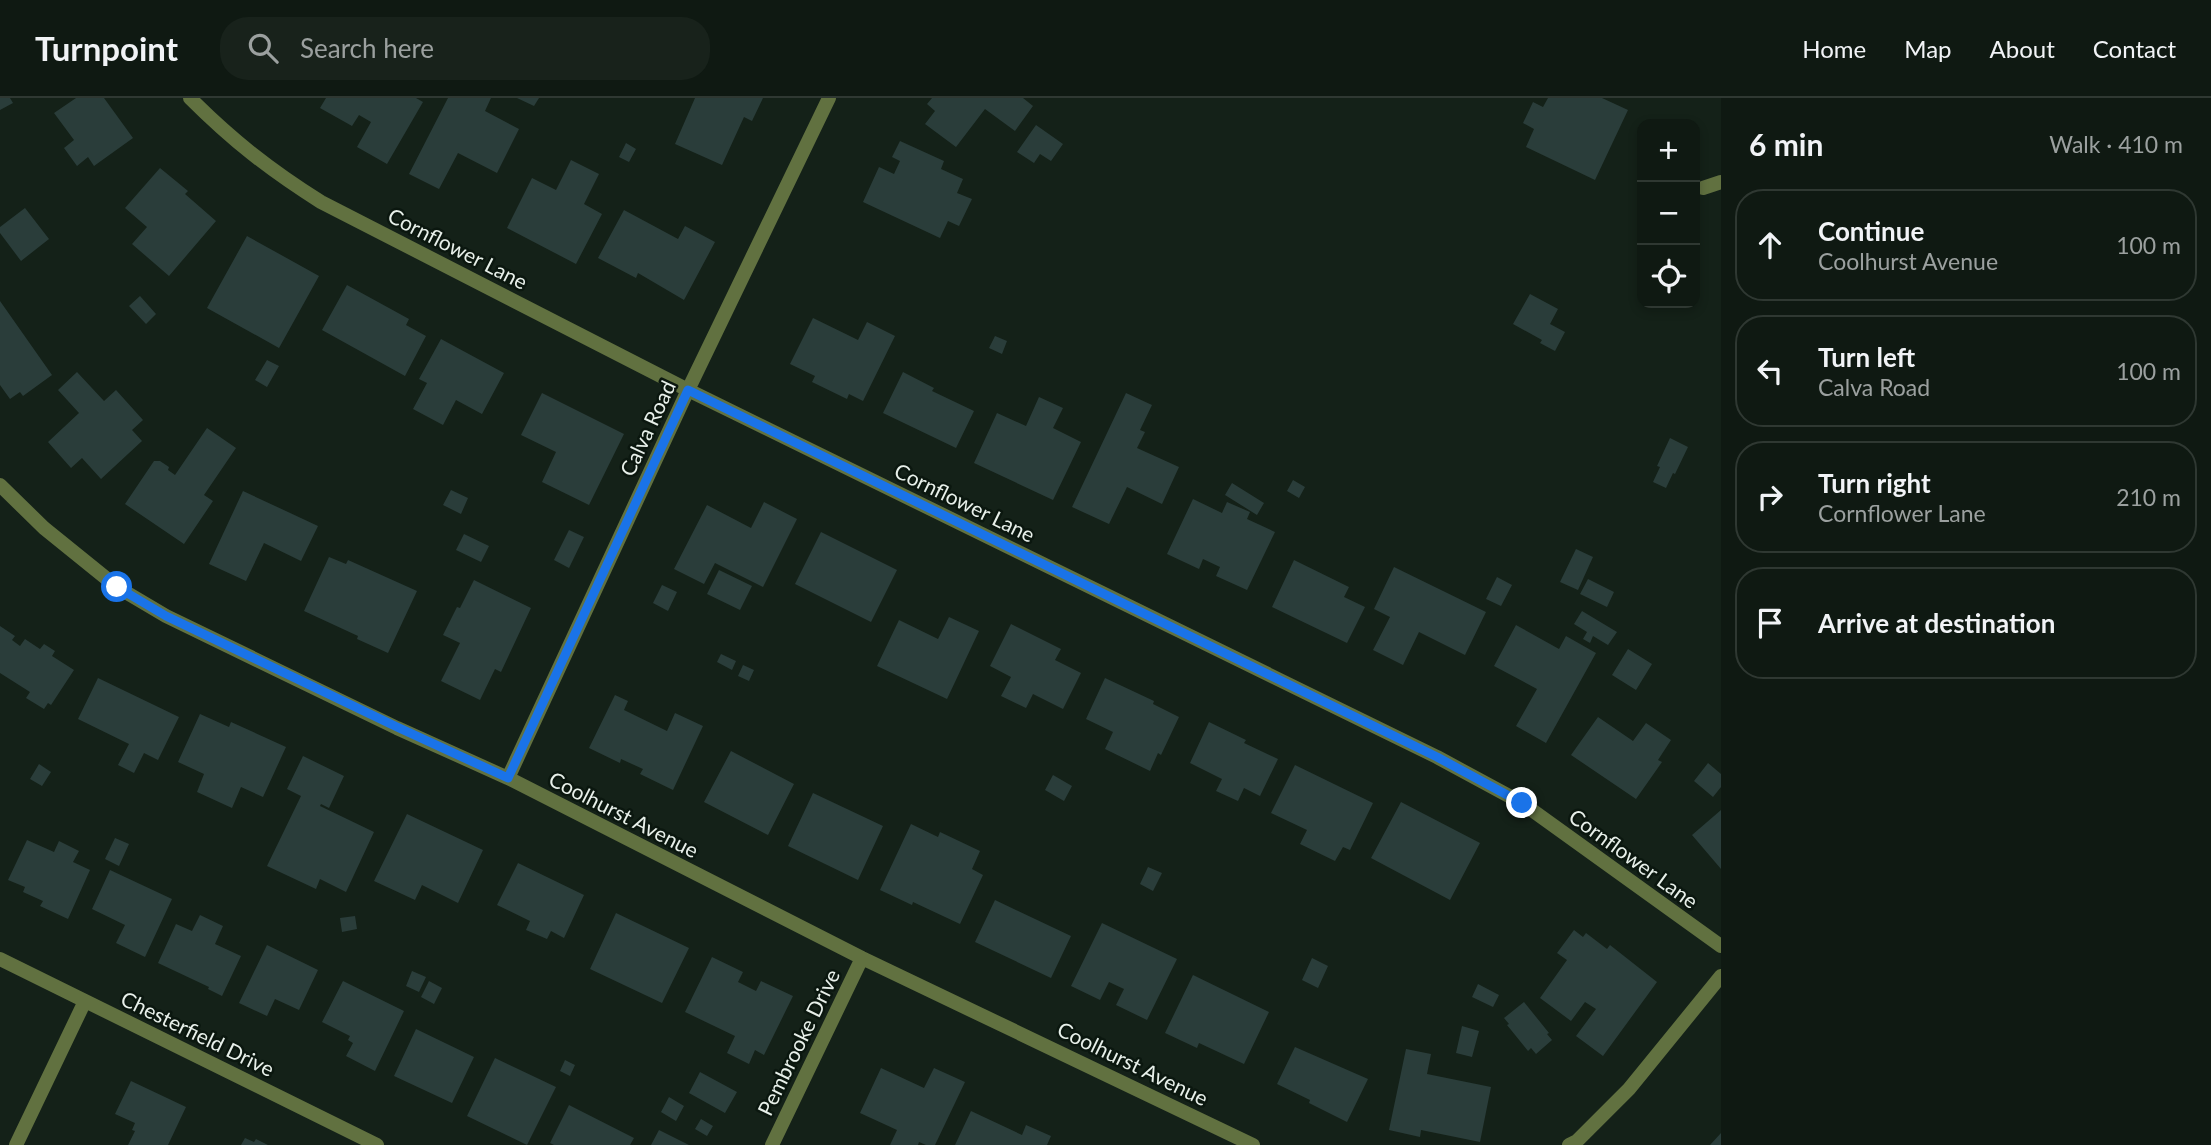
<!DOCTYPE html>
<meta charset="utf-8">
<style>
body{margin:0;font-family:Lato,sans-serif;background:#18221b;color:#f1f3f6}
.controls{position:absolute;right:21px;top:21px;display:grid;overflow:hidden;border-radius:14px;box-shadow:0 4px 10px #0003}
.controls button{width:63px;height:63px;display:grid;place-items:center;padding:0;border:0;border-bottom:2px solid #2f3832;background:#0f1912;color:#f1f3f6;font:35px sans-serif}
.stop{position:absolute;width:21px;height:21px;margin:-16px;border:5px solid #1a73e8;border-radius:50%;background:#fff}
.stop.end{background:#1a73e8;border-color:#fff;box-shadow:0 2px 7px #0008}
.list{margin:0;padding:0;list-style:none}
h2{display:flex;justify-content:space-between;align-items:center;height:91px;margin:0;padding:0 28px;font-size:30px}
h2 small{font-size:23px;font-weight:400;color:#9ba09f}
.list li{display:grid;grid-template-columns:46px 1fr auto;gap:21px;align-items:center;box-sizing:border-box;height:112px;margin:0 14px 14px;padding:0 14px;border:2px solid #2f3832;border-radius:28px}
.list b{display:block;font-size:26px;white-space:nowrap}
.list p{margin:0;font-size:23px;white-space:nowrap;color:#9ba09f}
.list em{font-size:23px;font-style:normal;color:#9ba09f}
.icon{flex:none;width:38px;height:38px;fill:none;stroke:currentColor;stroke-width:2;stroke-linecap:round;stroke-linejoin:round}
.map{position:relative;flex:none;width:1721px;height:1047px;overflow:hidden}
header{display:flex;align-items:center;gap:42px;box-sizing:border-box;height:98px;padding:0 35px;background:#0f1912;border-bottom:2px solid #2f3832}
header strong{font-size:33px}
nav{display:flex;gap:38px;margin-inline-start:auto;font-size:24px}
.search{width:490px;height:63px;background:#18221b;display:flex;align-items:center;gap:18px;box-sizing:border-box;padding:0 24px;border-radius:28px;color:#9ba09f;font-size:26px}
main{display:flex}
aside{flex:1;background:#0f1912}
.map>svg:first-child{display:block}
</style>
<header>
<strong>Turnpoint</strong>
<div class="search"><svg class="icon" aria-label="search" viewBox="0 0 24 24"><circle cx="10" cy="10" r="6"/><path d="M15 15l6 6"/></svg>Search here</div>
<nav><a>Home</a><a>Map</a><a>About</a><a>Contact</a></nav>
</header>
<main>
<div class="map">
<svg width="1721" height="1047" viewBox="0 0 1721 1047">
<rect width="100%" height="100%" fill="#142118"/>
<!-- building -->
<path fill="#2a3d3a" d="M0,0H10L13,5L0,12Z
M76,0H104L133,40L94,68L88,59L77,68L64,50L74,42L54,15Z
M326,0H416L423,4L387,66L357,49L371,24L359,17L352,28L320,10Z
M448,0H491L485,13L519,31L497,75L458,55L439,91L409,76Z
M517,0H539L534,8Z
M695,0H763L752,23L744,19L722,67L675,46Z
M932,0H1023L1033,8L1015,33L985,11L956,49L925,26L935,13L927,6Z
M1548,0H1602L1628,12L1595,82L1526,49L1534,31L1523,25L1533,4L1543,9Z
M1036,27L1063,46L1051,63L1040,56L1034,65L1017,54Z
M900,43L944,63L941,71L963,81L957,95L972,101L959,128L948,123L940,140L863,104L879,69L894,76L900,63L892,59Z
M626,45L636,51L629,64L619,59Z
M571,62L599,76L584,106L602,116L576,166L507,130L532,80L556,92Z
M160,70L188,93L185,96L216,123L169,178L132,146L147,129L125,110Z
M25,110L49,141L21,163L0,135V129Z
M624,112L678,141L685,128L715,144L684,202L638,175L636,180L598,160Z
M247,138L319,178L279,250L207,210Z
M347,187L409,221L406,227L426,238L405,278L322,232Z
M1530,196L1558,211L1550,226L1565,234L1555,253L1540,245L1542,242L1513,226Z
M140,198L156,216L146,226L129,208Z
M0,203L52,277L23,298L20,294L10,301L0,287Z
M813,220L858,242L867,224L895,238L863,303L849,296L847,301L812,284L815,278L790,266Z
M995,238L1007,243L1002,256L989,250Z
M441,241L504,275L482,316L456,302L443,327L413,311L427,285L419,281Z
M267,262L279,268L267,289L255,282Z
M77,274L104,303L116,292L143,322L132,332L142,343L101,381L82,360L71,370L48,344L79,315L58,292Z
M903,274L934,290L932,293L974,313L956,350L883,315Z
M542,295L624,336L589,407L542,384L556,354L521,337Z
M1126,295L1152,307L1140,332L1145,334L1137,350L1179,369L1162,406L1127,389L1109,426L1072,409Z
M1039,299L1063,310L1053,330L1081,344L1053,402L974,365L997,315L1026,328Z
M207,330L236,350L204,397L213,403L184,446L125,406L154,363H160L169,369L168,372L175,377Z
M1670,340L1688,349L1675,376L1673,375L1666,390L1653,384L1660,369L1657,368Z
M1293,382L1305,389L1299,400L1287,393Z
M1232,385L1264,405L1257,417L1225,397Z
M451,392L468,400L461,416L443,407Z
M243,393L318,428L301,463L264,445L246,483L209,466Z
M1193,401L1222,415L1227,404L1250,414L1247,421L1275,434L1247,492L1216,478L1220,469L1203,461L1199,471L1167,456Z
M764,404L797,421L763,489L715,465L704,486L674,471L707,407L751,430Z
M569,432L584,439L569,470L554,462Z
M821,434L897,472L871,524L795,486Z
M464,436L489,448L481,464L456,452Z
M1576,451L1593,459L1578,492L1560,484Z
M329,459L346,466L348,462L417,493L388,555L357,541L358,538L304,513Z
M1294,462L1349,489L1344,499L1365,509L1347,545L1272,509Z
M1394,469L1486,514L1465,557L1419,534L1403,567L1373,552L1390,519L1374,511Z
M719,472L752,488L740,512L707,496Z
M1497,479L1512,487L1501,508L1486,501Z
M1588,481L1614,494L1607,509L1580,496Z
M474,482L531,510L501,574L495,571L480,602L441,583L460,545L443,537L457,509L460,510Z
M662,487L677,494L668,513L653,505Z
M1582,513L1617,534L1608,547L1593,538L1590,545L1583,541L1587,534L1574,526Z
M949,519L979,533L947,601L877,568L899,522L938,541Z
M1011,526L1061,551L1055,562L1081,575L1063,611L1033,596L1026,610L1001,598L1011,579L990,568Z
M1516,527L1559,551L1566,538L1596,555L1546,645L1516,628L1537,591L1494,568Z
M0,528L15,538L12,542L20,548L25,541L40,551L44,546L55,553L52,558L74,572L51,607L48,605L44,611L26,600L30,594L0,575Z
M1628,551L1652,566L1636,592L1612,577Z
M721,556L736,563L732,572L717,564Z
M743,567L754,572L749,583L738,578Z
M98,580L179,619L158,662L144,655L134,675L118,667L129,646L78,621Z
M1105,580L1154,603L1153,606L1179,619L1161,657L1158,655L1150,673L1105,651L1113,634L1086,621Z
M615,597L628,603L624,612L667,633L675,615L703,628L673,692L640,676L643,671L621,661L620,665L589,650Z
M200,616L229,629L231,624L286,649L263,699L241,689L232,710L197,694L204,676L178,664Z
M1598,619L1633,643L1646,625L1671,642L1658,662L1662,664L1636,701L1571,657Z
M1209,624L1246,642L1244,645L1278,661L1260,698L1244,690L1238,703L1216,693L1222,681L1190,665Z
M731,653L794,686L768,737L704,704Z
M303,658L344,678L329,710L321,706L320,708L374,734L346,794L320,781L316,791L267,768L301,698L287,691Z
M1708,665L1721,676V689L1713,699L1694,683Z
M39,666L51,674L42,688L30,681Z
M1295,667L1373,705L1350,752L1343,749L1335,763L1300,746L1307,732L1271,715Z
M1053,677L1072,688L1064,703L1045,692Z
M813,695L883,728L858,782L788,748Z
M1401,704L1480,745L1450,802L1371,760Z
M1721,712V771L1692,737Z
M407,716L483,752L458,805L422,787L415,802L374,783Z
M911,726L938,739L940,734L980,753L972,771L983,777L960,826L913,804L912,807L880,792Z
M115,740L129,746L119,768L105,761Z
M27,742L54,754L59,743L79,753L73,764L90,772L68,821L40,808L43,803L23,794L25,789L8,782Z
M518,765L584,797L564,840L551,833L547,841L526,832L530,823L497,807Z
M1148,769L1162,775L1153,793L1140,786Z
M110,772L172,801L145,859L116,845L125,827L92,811Z
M995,802L1071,838L1051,880L975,844Z
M616,815L689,850L662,905L590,871Z
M200,817L223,828L215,846L241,858L222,898L208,891L209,889L158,865L176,826L192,833Z
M355,818L357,831L342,834L340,820Z
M1102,825L1177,861L1147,922L1116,907L1124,891L1109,884L1100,902L1071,888Z
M1574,832L1583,839L1586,835L1607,851L1610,847L1657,884L1603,958L1576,938L1596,911L1585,904L1571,923L1540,900L1567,862L1557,855Z
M267,847L318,872L299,912L275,901L267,918L239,905Z
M712,859L743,874L738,884L756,893L761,883L793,898L764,957L755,952L749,966L727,955L735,938L685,914Z
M1312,860L1328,868L1318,890L1302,882Z
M412,873L426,879L419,894L406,888Z
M1193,877L1269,914L1244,966L1199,945L1197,950L1165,935Z
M343,883L404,913L375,973L346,958L353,945L348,942L350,938L322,924Z
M429,883L442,890L434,906L421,899Z
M1478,886L1499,897L1493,909L1472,899Z
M1524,904L1549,935L1547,936L1552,942L1536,956L1531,950L1528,953L1507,927L1509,926L1504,920Z
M1462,928L1479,933L1472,959L1456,955Z
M416,931L474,959L452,1005L394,978Z
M1295,949L1368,981L1347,1024L1309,1005L1310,1002L1277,986Z
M1406,951L1431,956L1427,976L1491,989L1480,1044L1421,1032L1420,1039L1389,1032Z
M495,960L556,989L527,1047L467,1018Z
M565,962L575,967L570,978L560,973Z
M881,970L924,990L934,970L965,984L935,1047H926L919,1044L918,1047H890L897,1032L860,1015Z
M700,974L737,994L725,1015L689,995Z
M131,983L186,1009L168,1047H128L135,1033L132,1032L135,1025L115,1016Z
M669,999L684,1008L676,1023L661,1014Z
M569,1007L634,1040L630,1047H554L550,1045Z
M971,1013L1022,1037L1026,1027L1051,1038L1047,1047H955Z
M701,1021L713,1028L707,1038L695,1031Z
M659,1032L689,1047H651Z
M1721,1035V1047H1710Z
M245,1040L254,1044L256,1041L268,1047H241Z"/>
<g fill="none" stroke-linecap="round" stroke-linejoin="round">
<!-- street -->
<path stroke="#617140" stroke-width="14" d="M190,0C232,42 270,72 321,104L688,292L1437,659L1522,705L1721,848
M1703,90L1721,84
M0,387L44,430L117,489L166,518L397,630L508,680L862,860L1253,1047
M508,680L688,292L829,0
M0,861L377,1047
M16,1047L85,903
M772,1047L862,860
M1569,1047L1577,1043L1629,991L1721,878"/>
</g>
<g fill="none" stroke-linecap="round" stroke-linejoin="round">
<!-- route -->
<path stroke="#1a73e8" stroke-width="9" d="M117,489L166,518L397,629L508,680L688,292L1437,659L1522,705"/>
</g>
<g text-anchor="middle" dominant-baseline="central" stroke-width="5" stroke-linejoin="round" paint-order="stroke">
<!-- street labels -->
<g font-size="21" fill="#e8f0ea" stroke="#0b170f">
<text transform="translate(458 150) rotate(27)">Cornflower Lane</text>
<text transform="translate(647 330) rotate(-65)">Calva Road</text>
<text transform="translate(965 404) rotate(26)">Cornflower Lane</text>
<text transform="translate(624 716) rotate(27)">Coolhurst Avenue</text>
<text transform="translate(1634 760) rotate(36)">Cornflower Lane</text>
<text transform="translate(198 935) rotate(26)">Chesterfield Drive</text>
<text transform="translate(798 944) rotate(-64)">Pembrooke Drive</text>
<text transform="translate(1133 965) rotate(26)">Coolhurst Avenue</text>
</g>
</g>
</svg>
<div class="controls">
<button>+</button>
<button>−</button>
<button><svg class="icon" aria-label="locate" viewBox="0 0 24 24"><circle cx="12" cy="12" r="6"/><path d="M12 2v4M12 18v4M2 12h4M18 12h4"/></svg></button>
</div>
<div class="stop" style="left:117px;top:489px"></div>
<div class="stop end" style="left:1522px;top:705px"></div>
</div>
<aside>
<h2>6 min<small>Walk · 410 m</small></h2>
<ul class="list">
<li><svg class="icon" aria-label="ahead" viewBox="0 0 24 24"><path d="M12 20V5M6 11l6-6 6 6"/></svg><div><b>Continue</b><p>Coolhurst Avenue</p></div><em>100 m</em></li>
<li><svg class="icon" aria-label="left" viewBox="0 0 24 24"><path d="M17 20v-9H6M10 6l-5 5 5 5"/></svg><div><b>Turn left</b><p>Calva Road</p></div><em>100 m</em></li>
<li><svg class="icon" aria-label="right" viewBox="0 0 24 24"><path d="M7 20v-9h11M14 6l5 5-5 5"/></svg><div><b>Turn right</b><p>Cornflower Lane</p></div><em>210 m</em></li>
<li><svg class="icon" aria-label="arrive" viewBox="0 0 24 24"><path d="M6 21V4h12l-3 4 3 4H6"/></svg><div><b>Arrive at destination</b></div></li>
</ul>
</aside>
</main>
